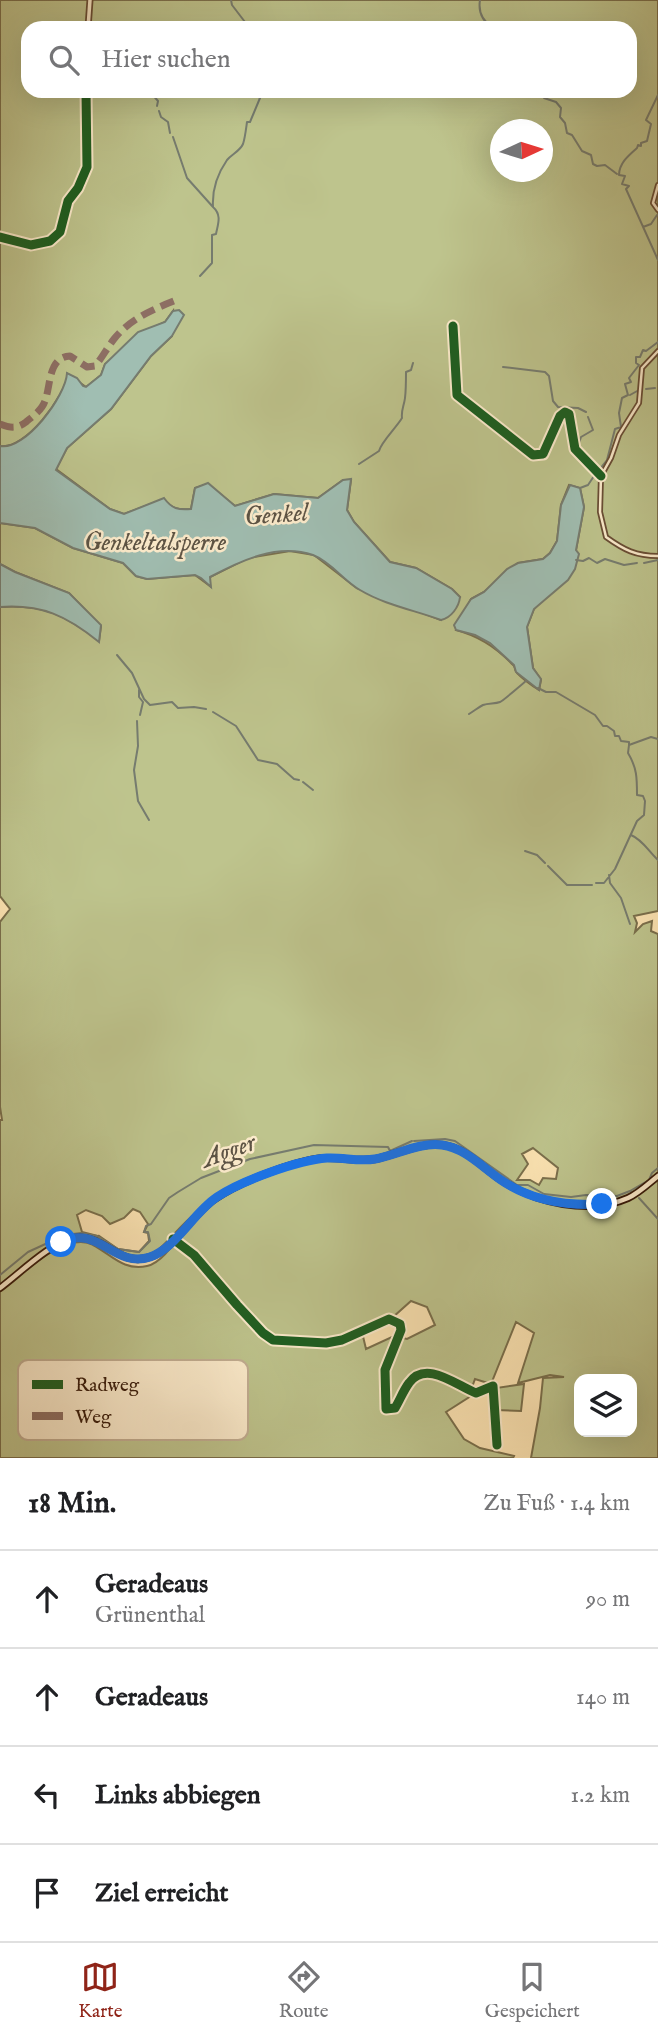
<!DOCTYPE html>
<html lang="de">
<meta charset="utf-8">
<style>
body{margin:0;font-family:"IM FELL English",serif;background:#f2f2f2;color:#202124}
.controls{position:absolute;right:21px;bottom:21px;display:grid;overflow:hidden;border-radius:14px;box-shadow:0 7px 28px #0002}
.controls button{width:63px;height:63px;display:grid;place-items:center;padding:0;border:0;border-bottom:2px solid #e0e0e0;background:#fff;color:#202124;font:35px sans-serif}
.compass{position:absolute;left:490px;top:119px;width:63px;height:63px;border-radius:50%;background:#fff;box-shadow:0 7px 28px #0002;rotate:86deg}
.stop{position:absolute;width:21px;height:21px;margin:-16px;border:5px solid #1a73e8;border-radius:50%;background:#fff}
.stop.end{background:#1a73e8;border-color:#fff;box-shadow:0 2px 7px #0008}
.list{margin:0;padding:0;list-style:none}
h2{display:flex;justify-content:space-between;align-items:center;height:91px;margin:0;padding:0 28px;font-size:30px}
h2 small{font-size:23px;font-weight:400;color:#757577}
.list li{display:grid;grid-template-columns:46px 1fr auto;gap:21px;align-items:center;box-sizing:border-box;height:98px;padding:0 28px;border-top:2px solid #e0e0e0}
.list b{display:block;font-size:26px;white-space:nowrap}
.list p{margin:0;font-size:23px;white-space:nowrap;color:#757577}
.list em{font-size:23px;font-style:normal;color:#757577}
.icon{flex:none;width:38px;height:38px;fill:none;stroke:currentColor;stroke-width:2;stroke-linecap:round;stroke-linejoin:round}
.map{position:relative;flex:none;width:658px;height:1458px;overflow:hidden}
.search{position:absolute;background:#fff;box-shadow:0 7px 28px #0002;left:21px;right:21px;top:21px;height:77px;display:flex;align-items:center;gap:18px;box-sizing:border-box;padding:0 24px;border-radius:21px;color:#757577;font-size:26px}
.sheet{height:483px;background:#fff}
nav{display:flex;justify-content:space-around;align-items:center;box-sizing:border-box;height:98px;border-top:2px solid #e0e0e0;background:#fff;font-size:19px;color:#757577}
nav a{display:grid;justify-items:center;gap:4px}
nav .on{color:#8f2418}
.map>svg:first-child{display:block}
</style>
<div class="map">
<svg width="658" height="1458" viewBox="0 0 658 1458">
<rect width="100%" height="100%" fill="#fce4b3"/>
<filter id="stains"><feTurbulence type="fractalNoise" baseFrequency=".00286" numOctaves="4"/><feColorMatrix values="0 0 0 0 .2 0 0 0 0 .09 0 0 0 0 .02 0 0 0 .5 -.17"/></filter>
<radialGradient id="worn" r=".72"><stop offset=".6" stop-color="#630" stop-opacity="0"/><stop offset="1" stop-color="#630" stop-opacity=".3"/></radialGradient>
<!-- green -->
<path fill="#bec48d" stroke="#7a6f4c" stroke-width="2" fill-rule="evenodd" d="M0,0H658V184L653,197L658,187V911L634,916L637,923L635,932L643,924L652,921L651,931L658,934V1458H531L540,1408L543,1378L564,1377L550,1375L518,1383L534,1333L516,1322L491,1384L475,1379L471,1390L449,1381L474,1394L446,1412L464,1439L480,1448L514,1456L513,1458H0V1291C20,1276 66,1230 93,1245C112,1255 123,1271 147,1266C167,1262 184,1225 199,1212C205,1207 211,1203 217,1199C211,1203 203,1206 198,1211C156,1245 157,1278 97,1239L99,1236L118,1249L139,1252L149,1241L148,1233L144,1232L148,1224L140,1212L133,1209L124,1218L110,1224L102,1216L86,1210L77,1215L82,1232L98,1236L96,1238C57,1230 28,1265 0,1287V1120H2L0,1107V922L10,909L0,896V607C44,604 65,615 99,641L101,626L69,593L15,572L0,564V523L35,528L73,548L123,563L136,576L147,579L195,575L210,586V577L248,558L290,551L314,555L357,588L441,620L460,597L452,589L416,568L390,562L354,522L347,510L351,480H343L318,498L274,494L235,506L208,484L195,488L191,509C178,510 172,509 164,499L124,514L110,509L56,469L67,448L111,409L151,356L172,336L173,311L165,322L156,326L105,364L101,375L86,387L68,374C65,396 25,451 0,446ZM28,28H630V91H28ZM500,130H542V172H500ZM569,485L580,488L584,507L576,550L545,598L534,609L527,627L533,668L541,680L539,690C531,685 523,679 517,673C513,668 517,668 512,664C496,647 479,636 456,630L471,599L484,592L518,563L543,559L550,553L557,541L561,505ZM533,1148L558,1168L556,1179L543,1178L539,1185L530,1180H517L528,1164L522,1154ZM411,1301L427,1307L435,1325L407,1339L394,1336L366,1349L362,1332L357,1334L379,1322L393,1317ZM579,1379H632V1432H579Z
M524,1384L521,1411L496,1410V1388Z"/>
<!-- water -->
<path fill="#a0beb2" stroke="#767c6f" stroke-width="2" d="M179,310L184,315L172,336L151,356L111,409L67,448L56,470L110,509L124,514L164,498C172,509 178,510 191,509L195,488L208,483L235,506L274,494L318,498L343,480L351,479L347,510L354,522L390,562L416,568L452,589L460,597C459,607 451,618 441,620C414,610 385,605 360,590C344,581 331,562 313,555C277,543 240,561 210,577L211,587L201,578L195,575L147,579L136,576L123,563L73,548L35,528L0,523V446C25,451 66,396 67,373L77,378L83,386L86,387L101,375L105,364L138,332L165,322L173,311Z
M570,485L580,488L584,507L576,550L579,554L575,569L568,580L534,609L527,627L533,668L541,679L539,690L516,672L514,665L490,643L475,635L456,630L454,625L471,599L484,592L507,569L518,563L543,559L550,553L557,541L561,505Z
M0,564L15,572L69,593L101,625L99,642C67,616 42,604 0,607Z"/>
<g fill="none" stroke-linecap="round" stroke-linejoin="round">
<!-- stream -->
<path stroke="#767c6f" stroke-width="2" d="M231,0L232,5L245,22L244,28
M480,0C478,12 482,21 493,28
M535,91L542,93L544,98L556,102L561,108L560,117L565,123L567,133L572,135L582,151L591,155L593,164L597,166L605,165L617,174
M152,94L158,101L157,106
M122,95L146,93
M658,95L646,120L651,124L647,141L641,143V146L638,145L637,148C629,155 619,163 619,175L625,176L622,184L629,186L626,189L658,260
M159,111L161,117L168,122L170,133
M173,137L187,178L213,207
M643,227L651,224L657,215
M200,276L212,263V235L216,234C218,224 222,215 213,207C212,190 218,173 227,160C232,154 240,151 243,144C245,138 246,129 247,122H250L260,98L254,95L255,91
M503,367L545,372L549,376L553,401L558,407L578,408L586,412
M646,389L655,388
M630,395L639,390
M580,448L578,446L581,437L593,430L588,417
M359,464L379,451C381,442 396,428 402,418C401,410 404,406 405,398C406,390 406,381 406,372L411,370L413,363
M599,470L607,460L615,429L621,427L619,413L622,398L628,395L625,384L631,382L629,378L639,365L636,363V357H640L643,350L646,351L658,342
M580,488L588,485L594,476
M576,560L583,561L589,558L597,563L605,559L624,565L637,563
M644,563L658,560
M117,655L132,673L144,699L150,705L172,702L178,708L194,707L206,709
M538,688L546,692H556L595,715L603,726H607L614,731L615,736H619L621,741L629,742V745L651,737L658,739
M139,690V697L143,702L140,715
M213,712L236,726L258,760L277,764L294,779L299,780
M469,714C474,711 479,707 483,705C489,703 495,704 500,702C503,701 522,684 526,681
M137,721L138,746L134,770L138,801L149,820
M303,782L313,790
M631,835C643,840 649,852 658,860
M525,851L537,855L545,863
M548,866L567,885H592
M609,875L610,883L621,898L630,924
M596,883H604L615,869L637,821L644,815L645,801L643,796L637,795C637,778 637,768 628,753L629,745
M414,1141L445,1139L455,1141L517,1185H528L544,1194L571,1197L586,1195L617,1196L630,1191L631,1192
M630,1191L649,1180L652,1173L658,1168
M639,1198L658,1219
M99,1237L118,1249L139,1252L150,1241L148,1232H144L146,1226L151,1224L169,1198L178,1192L201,1178L250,1159L314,1145L388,1147L390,1151L412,1141
M0,1275L28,1252L65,1235L81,1233L97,1236"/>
<defs>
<path id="minor" d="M658,185L653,203L658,210
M453,326L457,395L533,455L543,454L560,416L565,412L569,414L575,449L601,476
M601,476L611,458L619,435L639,403L642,368L658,351
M601,476L600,512L606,537C624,550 636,556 658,556
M176,1241C186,1249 196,1256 204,1265C217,1279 259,1336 273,1340C287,1344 328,1344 342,1340C359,1335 383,1311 400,1324L401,1330L385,1370L386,1409L395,1408C400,1400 403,1391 409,1383C426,1359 457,1386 476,1393L493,1386L497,1445"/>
<path id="tertiary" d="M88,28L90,0
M0,237L31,245L50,241L60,232L68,201L78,188L87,167L86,91"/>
<path id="secondary" d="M0,1288C19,1274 51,1242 74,1238C105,1233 119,1270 153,1256C176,1246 193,1214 215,1199C239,1182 294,1161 323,1158C341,1157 358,1162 376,1159C398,1154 421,1142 443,1145C466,1148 483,1168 501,1180C535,1203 590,1215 628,1198C639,1193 648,1184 658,1176"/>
</defs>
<!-- minor casing -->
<use href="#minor" stroke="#684c34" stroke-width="6"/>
<!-- tertiary casing -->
<use href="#tertiary" stroke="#684c34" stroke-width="7"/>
<!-- secondary casing -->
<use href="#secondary" stroke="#371a0a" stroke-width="8"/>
<!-- minor -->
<use href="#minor" stroke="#fdedce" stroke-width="2.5"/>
<!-- tertiary -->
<use href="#tertiary" stroke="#fdedce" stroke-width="3.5"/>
<!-- secondary -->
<use href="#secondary" stroke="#fdedce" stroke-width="4.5"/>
<!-- quiet -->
<path stroke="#8d6e63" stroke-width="7" stroke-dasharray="14 7" stroke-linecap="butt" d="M0,424C10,428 17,429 26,422C33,416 42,410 45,401C51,385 48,357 70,356L87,367L95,366C102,358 107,348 114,339C129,320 151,310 174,301"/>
<defs>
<path id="cycleway" d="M0,237L31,245L50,241L60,232L68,201L78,188L87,167L86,91
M453,326L457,395L533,455L543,454L560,416L565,412L569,414L575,449L601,476
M173,1239L194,1255L237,1305L263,1333L273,1340L326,1343L342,1340L389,1319L400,1324L401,1330L385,1370L386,1409L395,1408C400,1400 403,1391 409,1383C426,1359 457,1386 476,1393L493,1386L497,1445"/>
</defs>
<!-- cycleway casing -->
<use href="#cycleway" stroke="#fdedce" stroke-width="13"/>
<!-- cycleway -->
<use href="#cycleway" stroke="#1b5e20" stroke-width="9"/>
</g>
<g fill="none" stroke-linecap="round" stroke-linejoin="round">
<!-- route -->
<path stroke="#1a73e8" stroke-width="9" d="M61,1242C99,1224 114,1269 150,1257C175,1249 194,1212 217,1197C241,1181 298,1160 327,1158C343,1157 359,1162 375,1159C397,1155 419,1142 442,1145C465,1148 482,1167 501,1180C530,1200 567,1206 602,1204"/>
</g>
<g text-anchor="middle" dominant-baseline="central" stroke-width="5" stroke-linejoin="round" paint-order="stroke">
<!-- water labels -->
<g font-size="26" font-style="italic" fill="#5c5345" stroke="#fdedce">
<text transform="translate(276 515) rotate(-4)">Genkel</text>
<text x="155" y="542">Genkeltalsperre</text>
<text transform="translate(229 1151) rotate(-20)">Agger</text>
</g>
</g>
<!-- legend -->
<rect x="18" y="1360" width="230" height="80" rx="10" fill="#fdedce" stroke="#c2ae93" stroke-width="2"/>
<rect x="32" y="1380" width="31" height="9" fill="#1b5e20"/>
<rect x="32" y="1412" width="31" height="8" fill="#8d6e63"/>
<g font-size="19" fill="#371a0a">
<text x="75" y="1391">Radweg</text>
<text x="75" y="1423">Weg</text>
</g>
<rect width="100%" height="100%" filter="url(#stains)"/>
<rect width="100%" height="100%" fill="url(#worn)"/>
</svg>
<div class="controls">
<button><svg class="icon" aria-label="layers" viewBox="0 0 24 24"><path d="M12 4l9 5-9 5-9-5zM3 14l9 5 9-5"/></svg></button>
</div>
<svg class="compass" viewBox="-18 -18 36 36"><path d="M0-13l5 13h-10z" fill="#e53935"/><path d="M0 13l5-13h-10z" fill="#757577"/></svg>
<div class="stop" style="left:61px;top:1242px"></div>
<div class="stop end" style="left:602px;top:1204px"></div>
<div class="search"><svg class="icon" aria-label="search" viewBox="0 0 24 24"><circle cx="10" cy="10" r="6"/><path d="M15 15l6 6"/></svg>Hier suchen</div>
</div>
<section class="sheet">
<h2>18 Min.<small>Zu Fuß · 1.4 km</small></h2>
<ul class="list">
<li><svg class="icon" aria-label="ahead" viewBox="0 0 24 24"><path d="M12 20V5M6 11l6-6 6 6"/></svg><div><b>Geradeaus</b><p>Grünenthal</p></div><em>90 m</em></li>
<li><svg class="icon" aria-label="ahead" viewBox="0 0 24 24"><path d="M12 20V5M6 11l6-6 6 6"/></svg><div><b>Geradeaus</b></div><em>140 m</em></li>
<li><svg class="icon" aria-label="left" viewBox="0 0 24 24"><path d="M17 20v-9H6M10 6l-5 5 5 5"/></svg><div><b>Links abbiegen</b></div><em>1.2 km</em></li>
<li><svg class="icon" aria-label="arrive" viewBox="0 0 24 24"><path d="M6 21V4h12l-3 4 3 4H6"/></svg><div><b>Ziel erreicht</b></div></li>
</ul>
</section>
<nav>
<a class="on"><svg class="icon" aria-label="map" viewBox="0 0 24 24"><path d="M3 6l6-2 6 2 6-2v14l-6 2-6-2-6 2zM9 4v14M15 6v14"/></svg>Karte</a>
<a><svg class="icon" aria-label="directions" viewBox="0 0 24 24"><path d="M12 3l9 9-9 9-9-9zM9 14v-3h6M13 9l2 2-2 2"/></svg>Route</a>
<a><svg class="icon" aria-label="saved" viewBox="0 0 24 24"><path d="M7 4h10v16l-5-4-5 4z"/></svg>Gespeichert</a>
</nav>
